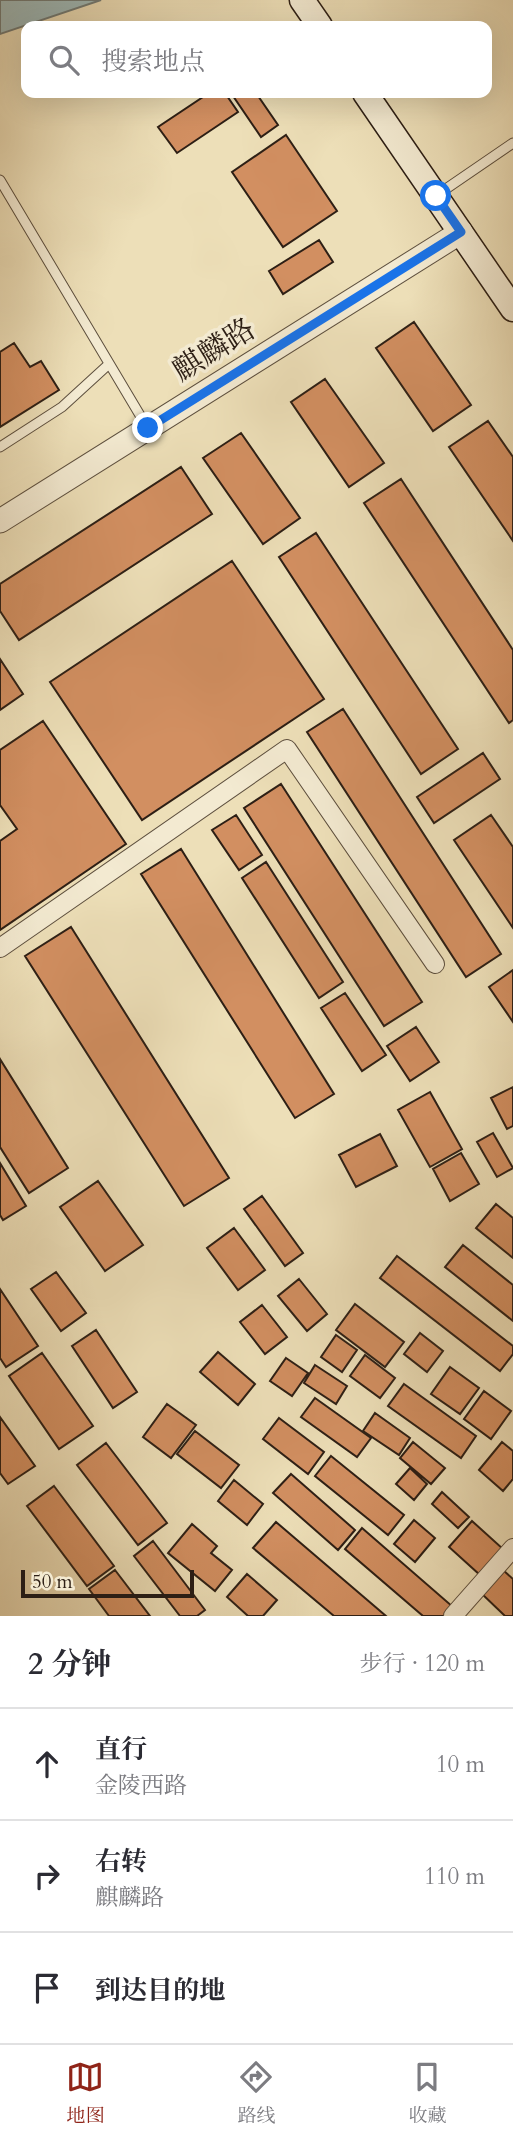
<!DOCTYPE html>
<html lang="zh">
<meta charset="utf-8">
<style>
body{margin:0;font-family:Cardo,"Noto Serif SC",serif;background:#f2f2f3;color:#2b2b33}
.scale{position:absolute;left:21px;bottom:18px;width:173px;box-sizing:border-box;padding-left:7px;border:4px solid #2d1f15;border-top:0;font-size:19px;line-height:24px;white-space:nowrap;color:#2d1f15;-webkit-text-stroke:5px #f3ead1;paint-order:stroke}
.stop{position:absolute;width:21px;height:21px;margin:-16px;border:5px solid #1a73e8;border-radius:50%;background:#fff}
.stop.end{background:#1a73e8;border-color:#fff;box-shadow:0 2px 7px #0008}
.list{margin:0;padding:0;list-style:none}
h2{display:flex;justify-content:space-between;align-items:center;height:91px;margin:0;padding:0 28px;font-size:30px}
h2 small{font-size:23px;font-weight:400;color:#7c7c81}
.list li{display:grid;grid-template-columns:46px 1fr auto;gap:21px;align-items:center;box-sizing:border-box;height:112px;padding:0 28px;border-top:2px solid #e1e1e2}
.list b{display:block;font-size:26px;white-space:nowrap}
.list p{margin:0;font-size:23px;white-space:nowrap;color:#7c7c81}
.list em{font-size:23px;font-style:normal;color:#7c7c81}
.icon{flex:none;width:38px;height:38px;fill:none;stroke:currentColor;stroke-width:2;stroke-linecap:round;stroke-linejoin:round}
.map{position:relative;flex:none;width:513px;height:1616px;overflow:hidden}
.search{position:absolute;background:#fff;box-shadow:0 7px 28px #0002;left:21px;right:21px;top:21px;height:77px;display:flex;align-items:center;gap:18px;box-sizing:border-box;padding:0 24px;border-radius:14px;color:#7c7c81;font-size:26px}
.sheet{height:427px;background:#fff}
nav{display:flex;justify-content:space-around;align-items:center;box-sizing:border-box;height:98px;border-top:2px solid #e1e1e2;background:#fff;font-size:19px;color:#7c7c81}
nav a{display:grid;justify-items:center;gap:4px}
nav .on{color:#8f2418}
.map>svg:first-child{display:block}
</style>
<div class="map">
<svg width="513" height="1616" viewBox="0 0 513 1616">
<rect width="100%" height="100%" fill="#eddfb8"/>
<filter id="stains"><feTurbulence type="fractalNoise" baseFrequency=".00286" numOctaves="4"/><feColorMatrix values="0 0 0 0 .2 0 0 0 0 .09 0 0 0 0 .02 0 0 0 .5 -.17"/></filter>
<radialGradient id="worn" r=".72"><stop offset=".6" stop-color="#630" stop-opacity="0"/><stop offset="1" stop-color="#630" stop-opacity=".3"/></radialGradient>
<!-- water -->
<path fill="#9ebaba" stroke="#717c78" stroke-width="2" d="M0,0H101L0,34Z"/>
<!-- building -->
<path fill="#d28f61" stroke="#2d1f15" stroke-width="2" d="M209,93H225L238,112L177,153L158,127Z
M231,93H256L278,125L261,137Z
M286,135L337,211L283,247L232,172Z
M319,240L333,262L283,294L269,271Z
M414,322L471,405L433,431L376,348Z
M14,343L30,367L41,361L59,390L0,427V352Z
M325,379L384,463L349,487L291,402Z
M488,421L513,457V541L449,447Z
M241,433L300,518L263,544L203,458Z
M181,467L212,514L19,640L0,611V584Z
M401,479L513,650V720L509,723L364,503Z
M316,533L458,749L421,774L279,557Z
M232,561L324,699L142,820L50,682Z
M0,659L23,694L0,710Z
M343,709L501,954L466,977L307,732Z
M43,721L126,844L0,930V841L17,829L0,805V750Z
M483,753L500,779L434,823L417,797Z
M281,784L422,1002L384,1026L244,808Z
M236,815L262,855L239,870L212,830Z
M491,815L513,847V928L454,840Z
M181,849L334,1094L295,1118L141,874Z
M266,862L343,982L319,998L242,878Z
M71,927L229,1178L184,1206L25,956Z
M513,970V1022L489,987Z
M345,993L386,1055L362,1071L321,1008Z
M416,1027L439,1062L410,1081L387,1046Z
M0,1059L68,1168L29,1193L0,1147Z
M513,1087V1126L507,1129L491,1098Z
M430,1092L462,1149L430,1167L398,1110Z
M493,1133L513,1168L497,1177L477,1142Z
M380,1134L397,1166L356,1187L339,1155Z
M461,1153L479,1184L450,1201L433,1169Z
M0,1163L26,1206L3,1220L0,1215Z
M98,1181L143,1245L105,1271L60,1207Z
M262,1196L303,1253L285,1266L244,1209Z
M496,1204L513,1218V1258L476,1228Z
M234,1228L265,1270L238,1290L207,1248Z
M463,1245L513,1285V1321L445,1267Z
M397,1256L513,1346V1354L500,1371L380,1278Z
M56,1272L86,1313L61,1331L31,1289Z
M299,1279L327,1314L307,1331L278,1296Z
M0,1289L38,1346L6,1367L0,1358Z
M355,1304L404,1342L385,1367L336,1330Z
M262,1305L287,1337L265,1354L240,1322Z
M96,1330L137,1392L113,1408L72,1346Z
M420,1333L443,1351L427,1372L404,1354Z
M336,1335L357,1350L342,1372L321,1357Z
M218,1352L255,1384L238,1405L200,1372Z
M42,1353L93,1426L59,1449L9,1376Z
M365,1355L395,1378L380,1398L350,1376Z
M286,1358L308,1373L292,1396L270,1381Z
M315,1365L347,1386L336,1404L304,1383Z
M450,1367L479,1388L460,1414L431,1394Z
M404,1384L476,1436L461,1458L388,1406Z
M484,1391L511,1411L491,1439L464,1419Z
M315,1398L371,1438L357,1457L301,1417Z
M167,1404L196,1425L171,1458L143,1437Z
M375,1413L410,1438L399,1455L363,1431Z
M0,1417L35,1466L8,1484L0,1473Z
M279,1418L324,1452L308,1474L263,1439Z
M195,1431L239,1465L221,1488L177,1454Z
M413,1442L445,1468L431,1484L400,1458Z
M502,1442L513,1451V1479L503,1491L479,1470Z
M106,1443L167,1523L138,1545L77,1465Z
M331,1456L404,1515L388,1535L315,1476Z
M410,1468L427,1484L414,1500L396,1484Z
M291,1474L355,1530L338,1550L273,1493Z
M234,1480L263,1504L247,1525L218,1501Z
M54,1486L114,1566L87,1586L27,1506Z
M442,1492L469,1517L458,1528L432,1504Z
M414,1520L435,1538L415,1562L394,1544Z
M472,1521L503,1549L480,1575L449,1547Z
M276,1522L386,1616H334L253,1548Z
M192,1524L217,1546L211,1553L232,1570L215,1591L168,1553Z
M362,1528L453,1607L445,1616H423L345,1549Z
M153,1541L205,1610L197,1616H180L134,1556Z
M115,1570L150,1616H109L89,1589Z
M503,1570L513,1579V1616H505L481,1593Z
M247,1574L277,1600L263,1616H248L227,1597Z"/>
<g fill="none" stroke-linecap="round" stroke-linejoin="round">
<defs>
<path id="service" d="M0,180L147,427
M437,195L513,143
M0,447L62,407L109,364"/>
<path id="minor" d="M0,948L287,749L435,964
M453,1616L513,1548"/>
<path id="tertiary" d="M0,521L461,232"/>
<path id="secondary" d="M302,0L320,26
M365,93L513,309"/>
</defs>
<!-- service casing -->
<use href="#service" stroke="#5d4f3e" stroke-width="11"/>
<!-- minor casing -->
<use href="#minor" stroke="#5d4f3e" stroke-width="20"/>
<!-- tertiary casing -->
<use href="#tertiary" stroke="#5d4f3e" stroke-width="25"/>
<!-- secondary casing -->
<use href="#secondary" stroke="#2d1f15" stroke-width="27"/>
<!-- service -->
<use href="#service" stroke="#f3ead1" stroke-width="9"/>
<!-- minor -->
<use href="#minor" stroke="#f3ead1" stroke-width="18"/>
<!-- tertiary -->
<use href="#tertiary" stroke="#f3ead1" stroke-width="23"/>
<!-- secondary -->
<use href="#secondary" stroke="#f3ead1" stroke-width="24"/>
</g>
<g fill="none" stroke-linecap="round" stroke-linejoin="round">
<!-- route -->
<path stroke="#1a73e8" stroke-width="9" d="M148,428L461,232L436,196"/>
</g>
<g text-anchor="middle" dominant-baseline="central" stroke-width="7" stroke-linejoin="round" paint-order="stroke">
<!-- street labels -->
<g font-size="30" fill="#2d1f15" stroke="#f3ead1">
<text transform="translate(214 350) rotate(-32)">麒麟路</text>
</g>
</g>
<rect width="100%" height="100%" filter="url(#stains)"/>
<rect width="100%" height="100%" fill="url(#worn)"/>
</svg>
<div class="scale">50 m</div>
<div class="stop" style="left:436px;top:196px"></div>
<div class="stop end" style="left:148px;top:428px"></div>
<div class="search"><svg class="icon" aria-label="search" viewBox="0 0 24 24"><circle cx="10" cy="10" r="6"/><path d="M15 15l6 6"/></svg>搜索地点</div>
</div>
<section class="sheet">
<h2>2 分钟<small>步行 · 120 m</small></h2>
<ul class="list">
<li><svg class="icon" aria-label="ahead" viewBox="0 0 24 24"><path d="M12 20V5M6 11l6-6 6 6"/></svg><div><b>直行</b><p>金陵西路</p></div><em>10 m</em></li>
<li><svg class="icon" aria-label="right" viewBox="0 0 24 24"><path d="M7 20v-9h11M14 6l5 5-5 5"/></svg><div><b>右转</b><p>麒麟路</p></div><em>110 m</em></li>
<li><svg class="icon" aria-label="arrive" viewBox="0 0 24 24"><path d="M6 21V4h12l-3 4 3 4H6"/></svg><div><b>到达目的地</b></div></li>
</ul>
</section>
<nav>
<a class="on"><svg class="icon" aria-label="map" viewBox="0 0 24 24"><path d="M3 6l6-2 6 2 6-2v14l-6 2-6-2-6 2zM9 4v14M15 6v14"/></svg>地图</a>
<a><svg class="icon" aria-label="directions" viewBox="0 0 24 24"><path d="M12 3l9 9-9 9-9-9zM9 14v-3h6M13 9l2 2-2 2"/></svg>路线</a>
<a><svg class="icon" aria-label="saved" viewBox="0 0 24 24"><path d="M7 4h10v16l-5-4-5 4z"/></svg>收藏</a>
</nav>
